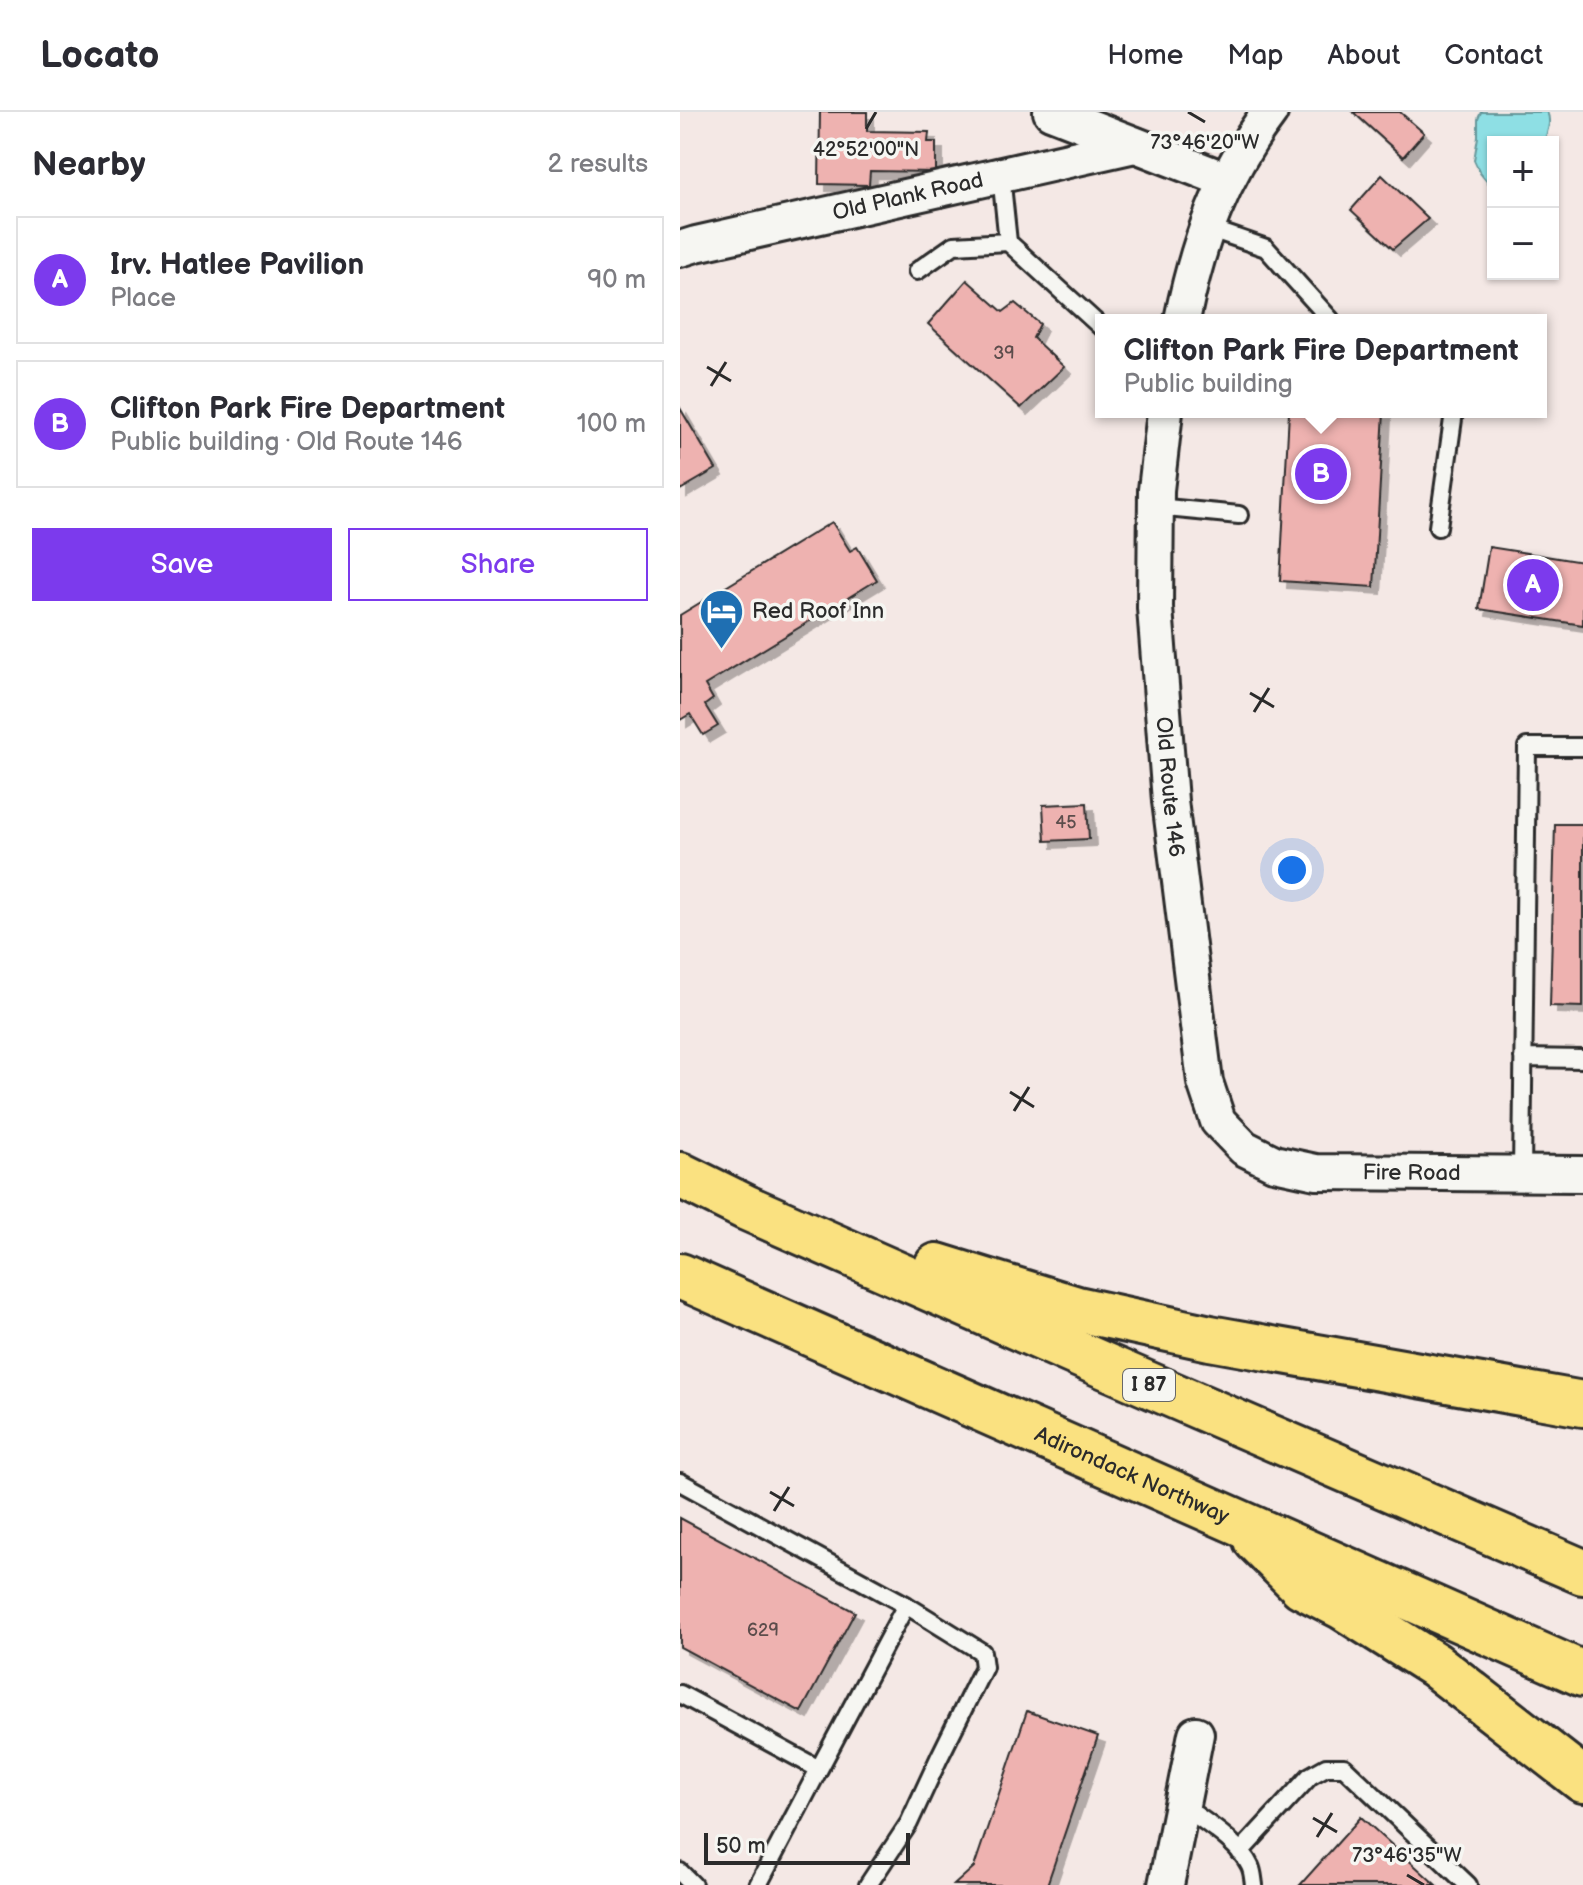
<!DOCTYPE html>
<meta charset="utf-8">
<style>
body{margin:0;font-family:"Balsamiq Sans",sans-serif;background:#f7f7f7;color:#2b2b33}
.controls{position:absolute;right:24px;top:24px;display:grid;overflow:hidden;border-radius:0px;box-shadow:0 2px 6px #0004}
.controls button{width:72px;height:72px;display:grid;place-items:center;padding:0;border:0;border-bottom:2px solid #e1e1e2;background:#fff;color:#2b2b33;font:40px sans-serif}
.scale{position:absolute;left:24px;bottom:20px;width:206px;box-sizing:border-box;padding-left:8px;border:4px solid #2b2b2b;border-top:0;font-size:22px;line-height:28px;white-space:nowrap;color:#2b2b2b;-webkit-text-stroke:6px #f6f6f2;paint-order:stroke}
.you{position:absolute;left:612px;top:758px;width:28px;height:28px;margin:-20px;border:6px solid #fff;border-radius:50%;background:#1a73e8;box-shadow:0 0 0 12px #1a73e833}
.badge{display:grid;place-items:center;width:52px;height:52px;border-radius:50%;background:#7c3aed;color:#fff;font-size:26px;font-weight:700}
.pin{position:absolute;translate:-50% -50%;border:4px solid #fff;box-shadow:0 2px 8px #0006}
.popup{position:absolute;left:415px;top:202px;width:452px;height:104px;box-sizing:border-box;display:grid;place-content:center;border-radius:0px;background:#fff;filter:drop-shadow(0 2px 6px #0005);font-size:26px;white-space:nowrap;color:#7c7c81}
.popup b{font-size:30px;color:#2b2b33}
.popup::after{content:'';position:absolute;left:50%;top:100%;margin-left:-16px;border:16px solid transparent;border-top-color:#fff}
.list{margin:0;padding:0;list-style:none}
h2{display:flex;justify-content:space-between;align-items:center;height:104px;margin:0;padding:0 32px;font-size:34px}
h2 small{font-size:26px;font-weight:400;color:#7c7c81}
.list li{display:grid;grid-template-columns:52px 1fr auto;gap:24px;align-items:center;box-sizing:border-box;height:128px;margin:0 16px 16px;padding:0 16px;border:2px solid #e1e1e2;border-radius:0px}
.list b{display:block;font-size:30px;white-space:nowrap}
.list p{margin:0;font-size:26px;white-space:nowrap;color:#7c7c81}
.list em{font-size:26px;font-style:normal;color:#7c7c81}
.actions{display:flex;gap:16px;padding:24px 32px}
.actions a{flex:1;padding:18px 0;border:2px solid #7c3aed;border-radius:0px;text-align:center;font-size:28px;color:#7c3aed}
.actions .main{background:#7c3aed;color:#fff}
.map{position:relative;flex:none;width:903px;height:1773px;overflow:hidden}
header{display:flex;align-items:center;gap:48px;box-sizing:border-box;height:112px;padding:0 40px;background:#fff;border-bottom:2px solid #e1e1e2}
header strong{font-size:38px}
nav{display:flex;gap:44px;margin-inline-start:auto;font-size:28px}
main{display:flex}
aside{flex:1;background:#fff}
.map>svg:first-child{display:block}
</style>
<header>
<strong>Locato</strong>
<nav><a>Home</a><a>Map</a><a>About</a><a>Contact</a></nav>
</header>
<main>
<aside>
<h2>Nearby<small>2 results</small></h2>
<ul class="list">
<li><span class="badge">A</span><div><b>Irv. Hatlee Pavilion</b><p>Place</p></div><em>90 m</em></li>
<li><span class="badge">B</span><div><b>Clifton Park Fire Department</b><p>Public building · Old Route 146</p></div><em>100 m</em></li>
</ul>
<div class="actions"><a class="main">Save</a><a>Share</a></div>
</aside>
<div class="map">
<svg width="903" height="1773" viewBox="0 0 903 1773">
<defs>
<filter id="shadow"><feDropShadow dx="7" dy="7" stdDeviation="0" flood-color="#0004"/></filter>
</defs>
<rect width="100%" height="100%" fill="#f4e8e5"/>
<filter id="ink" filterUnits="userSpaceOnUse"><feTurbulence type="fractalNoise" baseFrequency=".0125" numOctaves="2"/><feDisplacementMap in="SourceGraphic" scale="16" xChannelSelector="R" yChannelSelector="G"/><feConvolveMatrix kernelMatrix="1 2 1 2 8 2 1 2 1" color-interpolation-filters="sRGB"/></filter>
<g filter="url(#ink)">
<!-- water -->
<path fill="#8edfe4" stroke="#66979a" stroke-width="2" d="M801,0H867C872,10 867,20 864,30H813V77L800,61L794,48L798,25V7Z"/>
<!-- building -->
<path fill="#eeb2b0" stroke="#2b2b2b" stroke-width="2" filter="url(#shadow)" d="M140,0H187V19L249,20L248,30H256V60L190,59L189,73L139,72Z
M673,0H720L744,21L723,45Z
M702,63L748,107L713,137L671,98Z
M287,168L323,200L335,191L360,212L353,226L384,255L341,296L248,212Z
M0,296L36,357L0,378Z
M609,300H704L694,475L600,469Z
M152,410L170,439L177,435L197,468L25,573L33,587L25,593L38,614L23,623L10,602L0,608V503Z
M809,435L903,450V513L799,497Z
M407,691L409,727L365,729L363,693Z
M875,712H903V895L870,894Z
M0,1406L175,1500L121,1600L0,1535Z
M347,1599L418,1624L367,1773H274L294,1755Z
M681,1705L756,1773H620Z"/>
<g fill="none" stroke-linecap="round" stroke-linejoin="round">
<defs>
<path id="lane" d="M321,63L328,130L421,215
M525,115L586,136L651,208
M237,159L274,133L328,130
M476,395L559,403
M758,415L774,300
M843,946L903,947
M842,1061L847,635H903
M0,1370L226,1493
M0,1582L139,1657L78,1773
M139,1657L226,1493L302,1540L304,1555L259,1646L229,1711L188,1773
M502,1693C523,1709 559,1730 570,1754C573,1760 573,1767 574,1773
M560,1740L630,1664L646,1655H664L788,1773
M0,1760L13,1773"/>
<g id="street">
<path d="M371,0L546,68"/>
<path id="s1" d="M0,137L16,132L455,33"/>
<path d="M502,208C518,130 541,64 590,0"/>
<path id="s2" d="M485,300L476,378L475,496L490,689L525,970L538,1009L564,1036L594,1051L636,1060L903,1062"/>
<path d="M486,1773L516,1622"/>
</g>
<g id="highway">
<path d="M0,1063L67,1096L423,1253L903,1460"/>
<path d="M257,1154L397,1197L530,1226L903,1292"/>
<path id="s3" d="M0,1164L903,1562"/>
<path d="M576,1428L622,1474L663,1495L755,1553L903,1668"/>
</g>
</defs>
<!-- lane casing -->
<use href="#lane" stroke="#2b2b2b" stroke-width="22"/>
<!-- street casing -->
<use href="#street" stroke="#2b2b2b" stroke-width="40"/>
<!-- highway casing -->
<use href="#highway" stroke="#2b2b2b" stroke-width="50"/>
<!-- lane -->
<use href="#lane" stroke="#f6f6f2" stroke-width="16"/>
<!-- street -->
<use href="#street" stroke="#f6f6f2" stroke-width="34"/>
<!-- highway -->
<use href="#highway" stroke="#fae180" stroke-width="44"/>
</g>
</g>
<!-- ticks -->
<path fill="none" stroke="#2b2b2b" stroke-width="3" d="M508,0L525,10M186,17L196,0M27,255L51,269M31,274L46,250M570,581L594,595M574,600L589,576M330,980L354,995M334,999L349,975M90,1380L114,1394M94,1399L109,1375M633,1706L657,1720M637,1725L652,1701M727,1763L744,1773"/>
<!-- icons -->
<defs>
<symbol id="hotel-pin" viewBox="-11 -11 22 30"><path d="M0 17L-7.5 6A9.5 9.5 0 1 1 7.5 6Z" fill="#1f6fb2" stroke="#f6f6f2"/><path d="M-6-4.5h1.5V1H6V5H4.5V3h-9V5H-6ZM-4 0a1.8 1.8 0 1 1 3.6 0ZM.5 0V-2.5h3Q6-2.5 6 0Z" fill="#fff"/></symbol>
</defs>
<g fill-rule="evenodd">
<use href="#hotel-pin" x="16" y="474" width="51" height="69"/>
</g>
<g text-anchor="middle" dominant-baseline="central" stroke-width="7" stroke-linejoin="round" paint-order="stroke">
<!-- number labels -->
<g font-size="18" fill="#5c4d4c">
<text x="324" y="241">39</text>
<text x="386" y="710">45</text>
<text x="83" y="1518">629</text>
</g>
<!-- shield labels -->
<rect fill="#f6f6f2" stroke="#686867" stroke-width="2" x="443" y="1257" width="52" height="32" rx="6"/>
<g font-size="20" font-weight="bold" fill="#2b2b2b">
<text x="469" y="1273">I 87</text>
</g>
<!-- street labels -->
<g font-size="22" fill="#2b2b2b" stroke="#f6f6f2">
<text stroke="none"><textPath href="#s1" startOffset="234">Old Plank Road</textPath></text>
<text stroke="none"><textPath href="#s2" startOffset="376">Old Route 146</textPath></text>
<text stroke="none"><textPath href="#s2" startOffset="924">Fire Road</textPath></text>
<text stroke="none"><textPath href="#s3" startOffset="494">Adirondack Northway</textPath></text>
</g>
<!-- poi labels -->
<g font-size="22" fill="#2b2b2b" stroke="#f6f6f2" text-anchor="start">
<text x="72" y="499">Red Roof Inn</text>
</g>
</g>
<g font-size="20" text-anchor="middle" fill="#2b2b2b" stroke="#f6f6f2" stroke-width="7" stroke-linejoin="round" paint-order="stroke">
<text x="525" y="37">73°46'20"W</text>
<text x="186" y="44">42°52'00"N</text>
<text x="727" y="1750">73°46'35"W</text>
</g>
</svg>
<div class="controls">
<button>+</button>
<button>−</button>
</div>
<div class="scale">50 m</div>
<div class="you"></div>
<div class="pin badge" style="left:853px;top:473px">A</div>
<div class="pin badge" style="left:641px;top:362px">B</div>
<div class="popup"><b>Clifton Park Fire Department</b>Public building</div>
</div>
</main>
